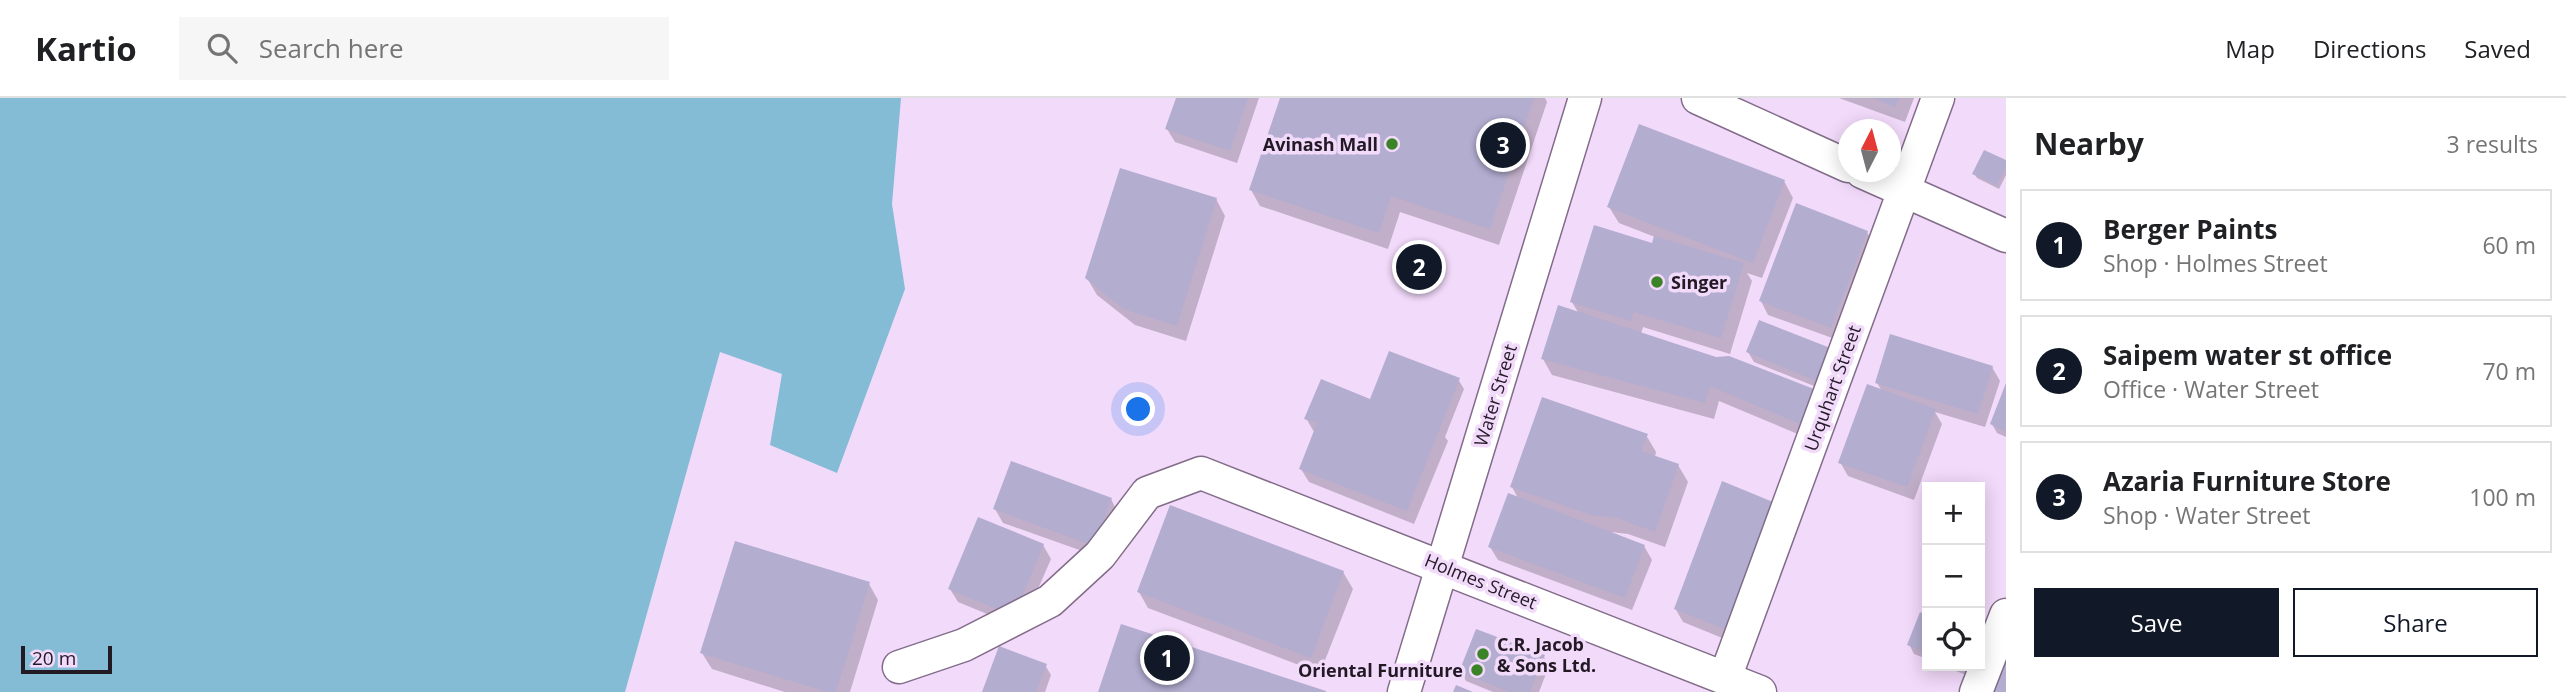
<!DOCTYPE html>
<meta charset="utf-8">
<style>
body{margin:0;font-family:"Open Sans",sans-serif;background:#f6f6f6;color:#202124}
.controls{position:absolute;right:21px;bottom:21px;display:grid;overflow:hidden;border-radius:0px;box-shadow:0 4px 18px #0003}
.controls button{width:63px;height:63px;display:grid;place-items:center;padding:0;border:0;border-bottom:2px solid #e0e0e0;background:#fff;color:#202124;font:35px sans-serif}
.compass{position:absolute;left:1838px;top:21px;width:63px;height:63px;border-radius:50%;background:#fff;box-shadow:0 4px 18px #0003;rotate:6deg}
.scale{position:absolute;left:21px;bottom:18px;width:91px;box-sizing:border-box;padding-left:7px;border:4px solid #221925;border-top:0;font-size:19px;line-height:24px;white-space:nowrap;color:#221925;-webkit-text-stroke:5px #f2dafa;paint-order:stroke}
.you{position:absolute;left:1139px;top:312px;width:24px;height:24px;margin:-18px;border:5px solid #fff;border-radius:50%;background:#1a73e8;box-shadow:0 0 0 10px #1a73e833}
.badge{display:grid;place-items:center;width:46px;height:46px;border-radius:50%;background:#111827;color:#fff;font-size:23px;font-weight:700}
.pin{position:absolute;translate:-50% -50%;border:4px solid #fff;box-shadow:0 2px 7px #0006}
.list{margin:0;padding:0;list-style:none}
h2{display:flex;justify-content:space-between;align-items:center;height:91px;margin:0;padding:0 28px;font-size:30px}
h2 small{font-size:23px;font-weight:400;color:#757577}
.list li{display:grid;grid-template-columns:46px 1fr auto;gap:21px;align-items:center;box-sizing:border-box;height:112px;margin:0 14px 14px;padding:0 14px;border:2px solid #e0e0e0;border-radius:0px}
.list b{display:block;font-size:26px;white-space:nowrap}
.list p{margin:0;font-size:23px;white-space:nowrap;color:#757577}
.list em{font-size:23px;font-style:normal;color:#757577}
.actions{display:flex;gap:14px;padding:21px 28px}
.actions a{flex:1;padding:16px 0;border:2px solid #111827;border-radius:0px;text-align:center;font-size:24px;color:#111827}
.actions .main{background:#111827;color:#fff}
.icon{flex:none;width:38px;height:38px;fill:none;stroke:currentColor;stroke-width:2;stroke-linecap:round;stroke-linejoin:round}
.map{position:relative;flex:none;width:2006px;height:594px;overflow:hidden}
header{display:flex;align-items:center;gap:42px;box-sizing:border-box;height:98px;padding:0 35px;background:#fff;border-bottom:2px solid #e0e0e0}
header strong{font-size:33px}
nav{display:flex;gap:38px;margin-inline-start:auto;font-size:24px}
.search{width:490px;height:63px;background:#f6f6f6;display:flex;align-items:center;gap:18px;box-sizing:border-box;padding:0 24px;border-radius:0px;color:#757577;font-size:26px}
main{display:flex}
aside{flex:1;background:#fff}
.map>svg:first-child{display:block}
</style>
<header>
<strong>Kartio</strong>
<div class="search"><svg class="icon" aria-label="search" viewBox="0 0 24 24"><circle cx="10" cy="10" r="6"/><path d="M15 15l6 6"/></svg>Search here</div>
<nav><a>Map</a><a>Directions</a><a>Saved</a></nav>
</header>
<main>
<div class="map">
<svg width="2006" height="594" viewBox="0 0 2006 594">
<rect width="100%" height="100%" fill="#f2dafa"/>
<!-- water -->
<path fill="#84bbd5" d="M0,0H901L892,106L905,191L837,375L770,347L782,276L720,254L625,594H0Z"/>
<!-- shadow -->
<path fill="#0003" d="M1178,0H1259L1237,65L1175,44L1167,31Z
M1282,0H1545L1547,4L1499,147L1400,114L1388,151L1260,108L1251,92Z
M1839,0H1914L1905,24Z
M2006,64V77L1999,91L1977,80L1974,75Z
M1784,83L1793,100L1762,180L1747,175L1752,183L1730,256L1643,229L1641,236L1818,295L1817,344L1719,303L1714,321L1552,277L1543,261L1579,216L1572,204L1653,147L1655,139L1619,125L1609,109Z
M1216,101L1225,118L1186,243L1135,227L1097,197L1087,180Z
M1867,134L1874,148L1838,242L1768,217L1761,203Z
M1760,224L1829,294L1754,264L1748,254Z
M1992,269L2000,283L1985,329L1935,314L1942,326L1914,402L1848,378L1840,364L1882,293L1877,285Z
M1458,281L1464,291L1445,339L1448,343L1414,426L1309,384L1301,371L1314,334L1306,320Z
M2006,289V339L1997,335L1992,326Z
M1646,337L1656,354L1655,359L1678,367L1688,384L1665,449L1628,436L1611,434L1644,448L1652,462L1632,512L1498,462L1490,449L1519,402L1512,389Z
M1111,401L1118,415L1102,460L1003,425L995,411Z
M1772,405L1732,544L1683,524L1675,510Z
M1043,447L1051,461L1021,530L958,504L950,491Z
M1343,474L1353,491L1320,575L1148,510L1139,494Z
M869,486L878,502L850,594H785L712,571L702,555Z
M1921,516L1927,518V561L1914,556L1909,546Z
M1544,559L1549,568L1539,594H1493L1466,583L1461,574Z
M1045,567L1051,577L1045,594H984Z
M1943,568H1979L1974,580Z"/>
<!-- building -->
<path fill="#b3add0" d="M1176,0H1248L1230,53L1165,31Z
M1280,0H1534L1490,131L1391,98L1379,135L1249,92Z
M1873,0H1899L1895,9Z
M1639,26L1785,82L1753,165L1607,109Z
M1984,52L2006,62V68L1997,87L1972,76Z
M1120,70L1217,100L1177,228L1124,211L1085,180Z
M1796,105L1868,133L1831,230L1759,203Z
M1594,127L1652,145L1654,138L1744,165L1721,240L1634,214L1631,223L1570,204Z
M1558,207L1716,259L1729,258L1819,293L1807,329L1710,288L1705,305L1541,261Z
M1759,222L1838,253L1824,286L1746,254Z
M1890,236L1993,268L1978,316L1875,285Z
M1389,253L1460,280L1407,413L1299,371L1317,325L1304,321L1321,281L1370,301Z
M2006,285V334L1990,326Z
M1867,286L1936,311L1907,389L1838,365Z
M1542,299L1648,336L1641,353L1679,366L1655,434L1617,420L1591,417L1510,389Z
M1011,363L1112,400L1094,448L993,411Z
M1722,383L1773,404L1725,531L1674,511Z
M1508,395L1645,447L1625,500L1488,449Z
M1170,407L1344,473L1311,560L1137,494Z
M978,419L1044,446L1014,518L948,491Z
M735,443L870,484L836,594H827L700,555Z
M1920,514L1927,517V555L1907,547Z
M1121,526L1326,593V594H1098Z
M1476,531L1545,557L1530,594H1510L1459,574Z
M2006,546V594H1986Z
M999,548L1047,566L1036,594H982Z
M1456,587L1473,594H1453Z"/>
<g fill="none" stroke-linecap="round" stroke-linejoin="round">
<defs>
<path id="minor" d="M1698,0L1848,68
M1862,74L2006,138
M899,569L964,547L1050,503L1100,457L1147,395L1201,375L1760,594
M1725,580L1938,0
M1404,594L1585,0
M1976,594L2006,517"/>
</defs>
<!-- minor casing -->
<use href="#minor" stroke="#826c89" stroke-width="35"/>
<!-- minor -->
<use href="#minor" stroke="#fff" stroke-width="32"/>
</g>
<!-- markers -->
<g fill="#3c8226" stroke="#f2dafa" stroke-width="2.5">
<circle cx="1392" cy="46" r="7"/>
<circle cx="1657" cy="184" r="7"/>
<circle cx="1483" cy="556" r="7"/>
<circle cx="1477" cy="572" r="7"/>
</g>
<g text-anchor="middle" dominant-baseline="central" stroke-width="7" stroke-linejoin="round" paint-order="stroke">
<!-- poi labels -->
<g font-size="18" font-weight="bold" fill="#221925" stroke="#f2dafa" text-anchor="end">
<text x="1378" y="46">Avinash Mall</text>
<text x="1671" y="184" text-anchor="start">Singer</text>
<text x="1497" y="546" text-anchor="start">C.R. Jacob<tspan x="1497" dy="21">&amp; Sons Ltd.</tspan></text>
<text x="1463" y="572">Oriental Furniture</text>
</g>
<!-- street labels -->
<g font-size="18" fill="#221925" stroke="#f2dafa">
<text transform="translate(1832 290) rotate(-70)">Urquhart Street</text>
<text transform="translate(1495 297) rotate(-73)">Water Street</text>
<text transform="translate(1481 483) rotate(22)">Holmes Street</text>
</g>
</g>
</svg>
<div class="controls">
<button>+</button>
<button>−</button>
<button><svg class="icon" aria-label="locate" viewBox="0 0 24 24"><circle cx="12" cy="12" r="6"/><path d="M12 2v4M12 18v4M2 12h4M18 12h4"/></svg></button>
</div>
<svg class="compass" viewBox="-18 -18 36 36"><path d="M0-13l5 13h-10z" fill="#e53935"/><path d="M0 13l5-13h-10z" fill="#757577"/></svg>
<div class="scale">20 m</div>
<div class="you"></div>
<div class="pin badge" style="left:1167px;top:560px">1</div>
<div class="pin badge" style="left:1419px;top:169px">2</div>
<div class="pin badge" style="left:1503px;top:47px">3</div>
</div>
<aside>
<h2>Nearby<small>3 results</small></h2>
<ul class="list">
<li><span class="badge">1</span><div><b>Berger Paints</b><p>Shop · Holmes Street</p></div><em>60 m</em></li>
<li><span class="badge">2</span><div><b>Saipem water st office</b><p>Office · Water Street</p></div><em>70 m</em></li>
<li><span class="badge">3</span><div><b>Azaria Furniture Store</b><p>Shop · Water Street</p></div><em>100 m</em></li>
</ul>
<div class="actions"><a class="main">Save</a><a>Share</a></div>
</aside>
</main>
